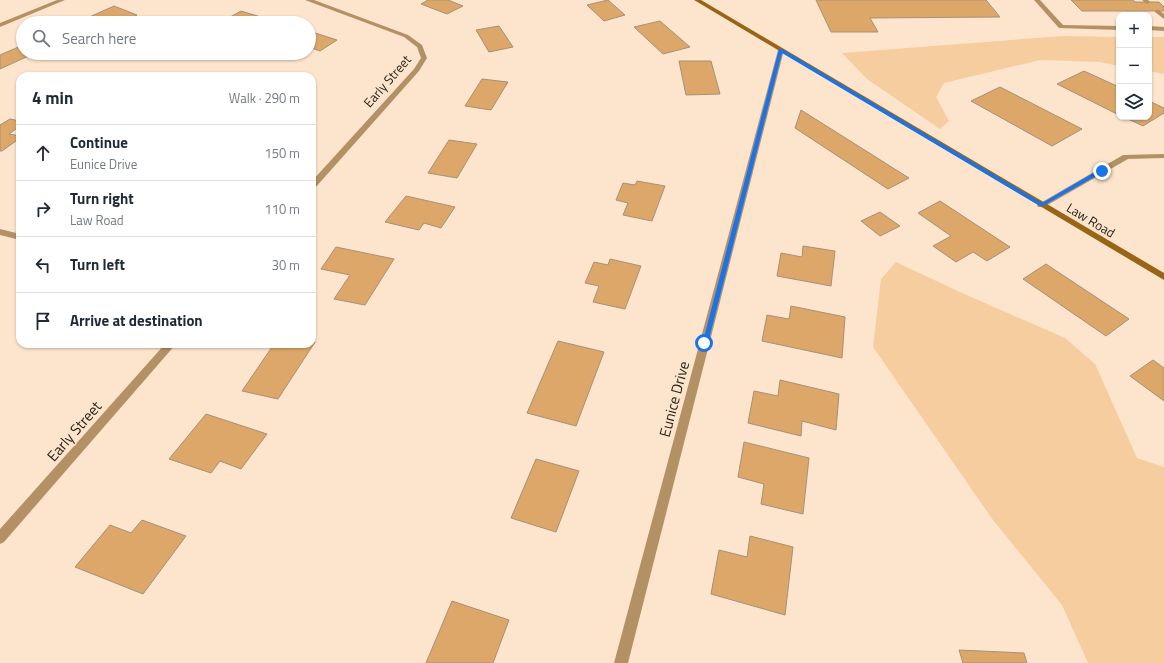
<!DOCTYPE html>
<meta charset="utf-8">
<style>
body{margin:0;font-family:"Titillium Web",sans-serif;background:#f6f6f7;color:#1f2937}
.controls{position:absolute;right:12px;top:12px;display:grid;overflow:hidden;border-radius:8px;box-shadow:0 1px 3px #0004}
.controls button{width:36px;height:36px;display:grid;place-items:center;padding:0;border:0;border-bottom:1px solid #e0e1e3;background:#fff;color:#1f2937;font:20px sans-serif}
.stop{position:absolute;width:12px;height:12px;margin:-9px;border:3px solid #1a73e8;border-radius:50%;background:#fff}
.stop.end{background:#1a73e8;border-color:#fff;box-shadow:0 1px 4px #0008}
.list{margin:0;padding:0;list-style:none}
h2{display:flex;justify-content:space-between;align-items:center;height:52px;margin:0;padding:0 16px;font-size:17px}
h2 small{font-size:13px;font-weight:400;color:#747a83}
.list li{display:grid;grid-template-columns:26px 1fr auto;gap:12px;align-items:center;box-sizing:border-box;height:56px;padding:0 16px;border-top:1px solid #e0e1e3}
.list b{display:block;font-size:15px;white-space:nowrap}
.list p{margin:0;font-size:13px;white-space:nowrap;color:#747a83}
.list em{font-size:13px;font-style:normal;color:#747a83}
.icon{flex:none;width:22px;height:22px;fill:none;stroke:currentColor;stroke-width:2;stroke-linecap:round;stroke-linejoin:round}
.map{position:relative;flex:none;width:1164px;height:663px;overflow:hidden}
.search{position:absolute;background:#fff;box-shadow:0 1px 3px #0004;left:16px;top:16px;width:300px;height:44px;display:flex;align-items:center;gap:10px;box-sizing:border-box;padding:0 14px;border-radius:22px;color:#747a83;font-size:15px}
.panel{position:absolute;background:#fff;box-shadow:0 1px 3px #0004;left:16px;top:72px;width:300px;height:276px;border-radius:12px}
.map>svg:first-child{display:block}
</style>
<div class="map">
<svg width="1164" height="663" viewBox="0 0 1164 663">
<rect width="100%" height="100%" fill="#fce5cc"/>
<!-- green -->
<path fill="#f5cd9f" d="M1063,36L1119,37V66L1100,62L1040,60L944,83L936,97L949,121L940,129L867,79L842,53Z
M1149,37H1164V74L1149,71Z
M896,262L962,293L1065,338L1095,364L1137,458L1164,467V663H1088L1062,605L993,520L873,347L881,279Z"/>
<!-- building -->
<path fill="#dca768" stroke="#a59179" d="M428,0H448L463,6L447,14L421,4Z
M608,0L625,15L604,21L587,5Z
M816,0H986L1000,17L870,18L878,32H831Z
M1071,0H1133L1135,2H1159L1164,7V11H1082Z
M114,6L137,15L119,23H76Z
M241,11L274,21L271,23H231L223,21Z
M660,21L690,47L663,54L634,27Z
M499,26L513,47L489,52L476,30Z
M309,31L337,40L320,51L309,47Z
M23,45V53H35L0,69V55Z
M679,61H711L720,94L686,95Z
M1084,71L1119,87V115L1057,84Z
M482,79L508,82L491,110L465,106Z
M1000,87L1082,129L1052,146L971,101Z
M1149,101L1164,108V113L1143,126L1124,117H1149Z
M801,110L909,178L888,189L795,128Z
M10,119L20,121V126L9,134L20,136V138L2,151H0V125Z
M449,140L477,144L457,178L428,173Z
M637,181L665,186L652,221L623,215L628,203L616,200L623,183L635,185Z
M406,196L455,207L441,228L424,223L419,230L385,222Z
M940,201L1010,247L987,261L973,252L956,262L933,246L951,236L918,213Z
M880,212L900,226L880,236L861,221Z
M803,246L835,251L831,286L777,276L781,253L802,257Z
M336,247L394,259L365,305L334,299L350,275L321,269Z
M610,259L641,266L625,309L593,302L599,286L585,283L594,262L608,265Z
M1046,264L1129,319L1106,336L1023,279Z
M791,306L845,317L842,358L762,341L767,315L789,319Z
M558,341L604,352L576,426L527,413Z
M312,342H315L278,399L242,391L274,344H312Z
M1153,360L1164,368V401L1130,376Z
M780,380L839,394L836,430L802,421L801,436L748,423L754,391L778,396Z
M206,414L267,434L241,469L220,461L211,473L169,459Z
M744,442L809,458L803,514L761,504L764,484L738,477Z
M536,459L579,471L556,532L511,518Z
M142,520L186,536L143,594L75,567L110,525L131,533Z
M750,536L793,547L785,615L711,594L719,550L747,557Z
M452,601L509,620L493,663H426Z
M959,650L1024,653L1027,663H963Z"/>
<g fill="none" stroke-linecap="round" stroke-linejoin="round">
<!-- lane -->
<path fill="#b49065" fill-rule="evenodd" d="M1034,0H1040L1063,25L1119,26V30L1059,28Z
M1142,0H1148L1150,2L1147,4Z
M1155,10H1159L1164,14V19L1155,12Z
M1149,26L1164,27V31L1149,30Z
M1164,154V158L1128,159L1044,207H1038L1037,205L1123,155Z"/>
<!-- street -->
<path fill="#b49065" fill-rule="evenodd" d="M57,0H65L0,27V23Z
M305,0H314L408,35L422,45L427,58L419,71L315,188L312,189V181L414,69L421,58L417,47L404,37Z
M781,48L784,50L628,663H614L778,50Z
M0,229L20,234V240L0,235Z
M165,344H176L4,542L0,544V529Z"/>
<!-- secondary -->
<path fill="#986416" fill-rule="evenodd" d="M694,0H701L1164,273V280Z"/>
</g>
<!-- route -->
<path fill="#1a73e8" d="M779,49H782L1042,203L1100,169L1105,171L1043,206H1040L782,53L708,343L704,345H702Z"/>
<g text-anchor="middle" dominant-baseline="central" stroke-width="3" stroke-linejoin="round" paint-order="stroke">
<!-- far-street labels -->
<g font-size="13" fill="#282017" stroke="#fce5cc">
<text transform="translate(387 81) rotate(-49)">Early Street</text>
<text transform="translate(1091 220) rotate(31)">Law Road</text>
</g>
<!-- street labels -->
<g font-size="15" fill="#282017" stroke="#fce5cc">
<text transform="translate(674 399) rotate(-75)">Eunice Drive</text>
<text transform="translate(74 431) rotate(-49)">Early Street</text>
</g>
</g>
</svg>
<div class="controls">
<button>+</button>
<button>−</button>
<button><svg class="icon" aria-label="layers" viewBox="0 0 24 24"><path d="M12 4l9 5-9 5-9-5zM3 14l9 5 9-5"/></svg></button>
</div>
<div class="stop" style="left:704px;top:343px"></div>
<div class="stop end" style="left:1102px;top:171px"></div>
<div class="search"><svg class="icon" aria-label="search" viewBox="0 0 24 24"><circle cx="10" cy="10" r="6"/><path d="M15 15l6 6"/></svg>Search here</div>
<section class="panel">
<h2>4 min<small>Walk · 290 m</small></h2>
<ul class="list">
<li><svg class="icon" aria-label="ahead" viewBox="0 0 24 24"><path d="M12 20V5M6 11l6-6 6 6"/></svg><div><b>Continue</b><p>Eunice Drive</p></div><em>150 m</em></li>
<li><svg class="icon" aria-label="right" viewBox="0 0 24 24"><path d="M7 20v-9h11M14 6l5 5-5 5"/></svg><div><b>Turn right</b><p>Law Road</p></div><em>110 m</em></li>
<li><svg class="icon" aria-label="left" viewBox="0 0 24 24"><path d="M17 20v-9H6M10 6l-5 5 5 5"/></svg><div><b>Turn left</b></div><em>30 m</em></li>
<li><svg class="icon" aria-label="arrive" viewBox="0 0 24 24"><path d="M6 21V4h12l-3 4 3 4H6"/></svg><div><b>Arrive at destination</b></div></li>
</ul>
</section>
</div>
